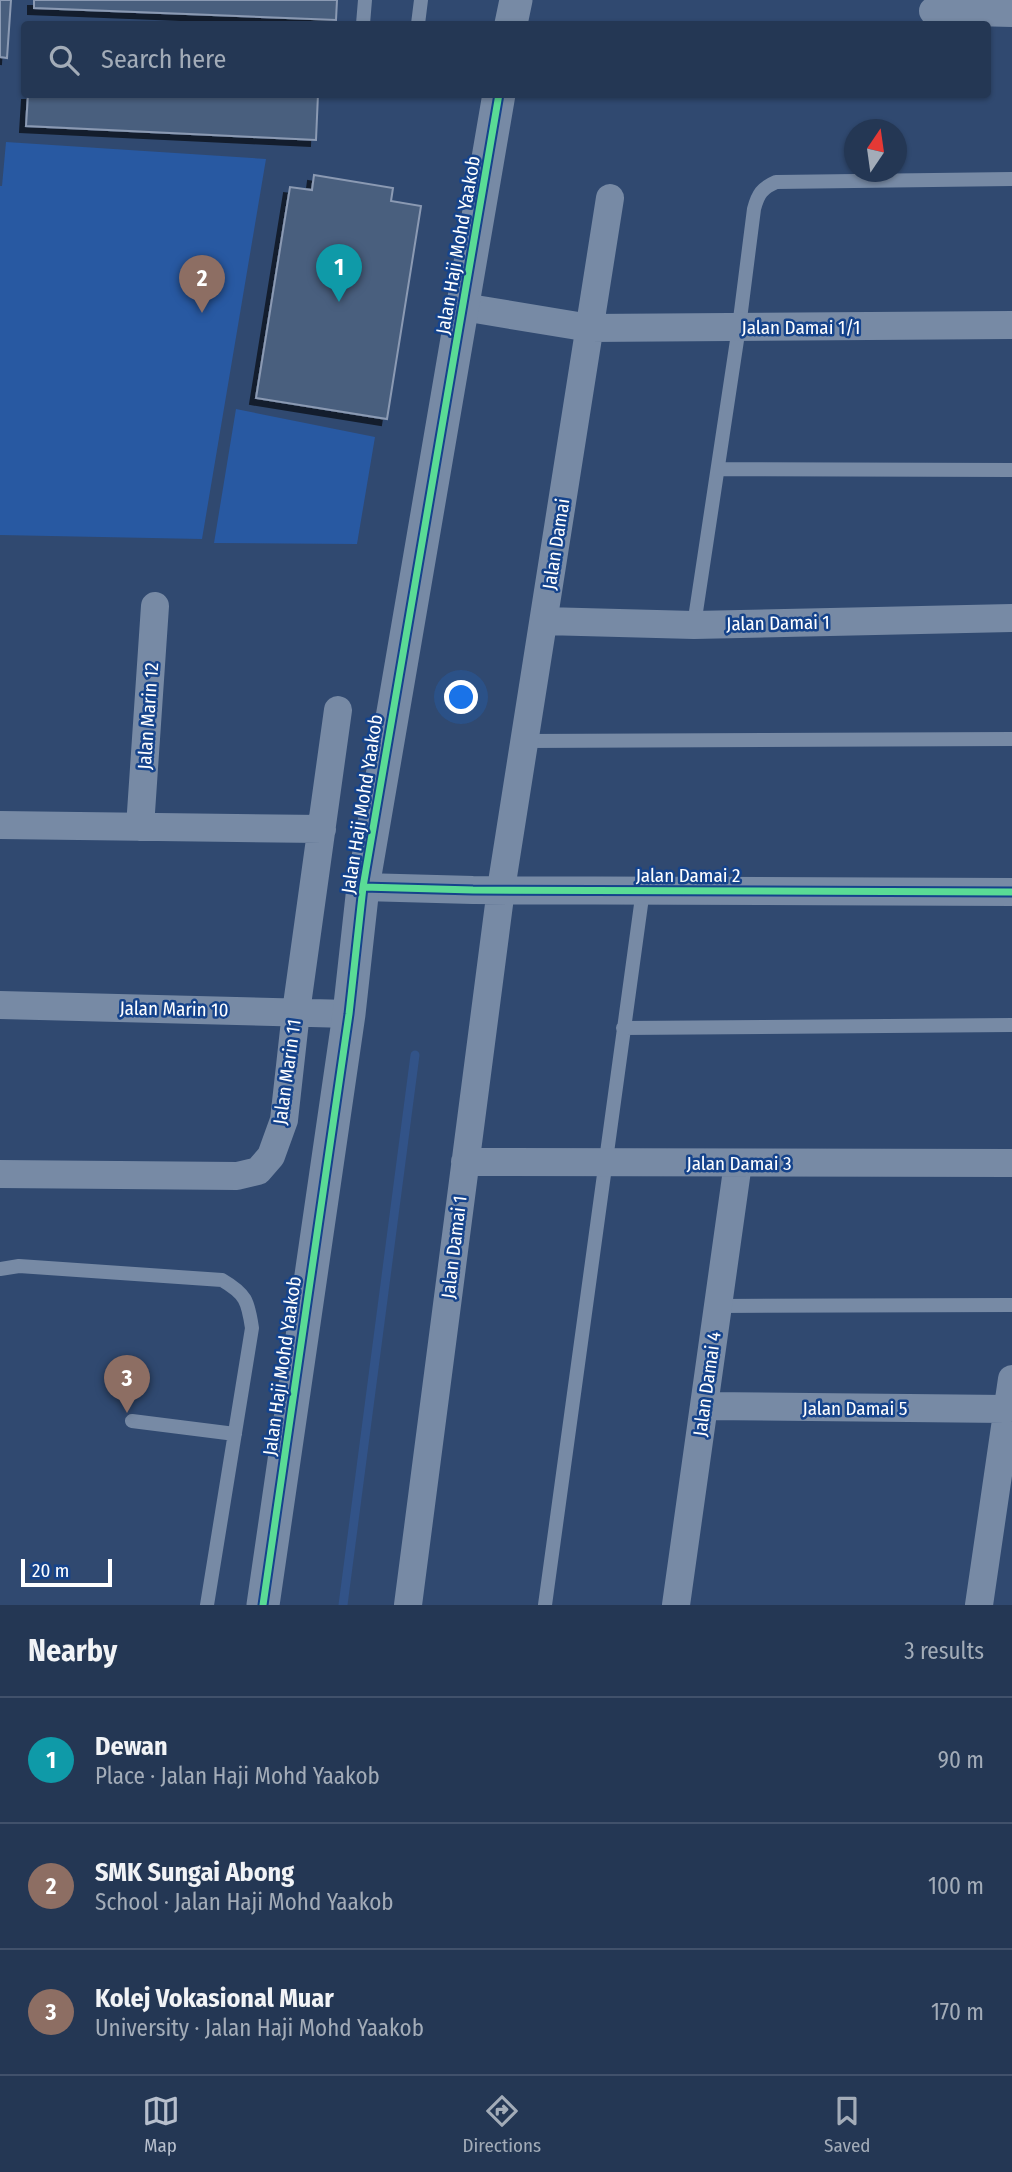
<!DOCTYPE html>
<meta charset="utf-8">
<style>
body{margin:0;font-family:"Fira Sans Condensed",sans-serif;background:#30425e;color:#f1f3f6}
.compass{position:absolute;left:844px;top:119px;width:63px;height:63px;border-radius:50%;background:#243754;box-shadow:0 2px 5px #0004;rotate:13deg}
.scale{position:absolute;left:21px;bottom:18px;width:91px;box-sizing:border-box;padding-left:7px;border:4px solid #fff;border-top:0;font-size:19px;line-height:24px;white-space:nowrap;color:#fff;-webkit-text-stroke:5px #15438b;paint-order:stroke}
.you{position:absolute;left:462px;top:698px;width:24px;height:24px;margin:-18px;border:5px solid #fff;border-radius:50%;background:#1a73e8;box-shadow:0 0 0 10px #1a73e833}
.badge{display:grid;place-items:center;width:46px;height:46px;border-radius:50%;background:#b7bfcd;color:#fff;font-size:23px;font-weight:700}
.pin{position:absolute;translate:-50% -58px;filter:drop-shadow(0 2px 4px #0008)}
.pin::after{content:'';position:absolute;top:37px;width:24px;height:21px;background:inherit;clip-path:polygon(0 0,100% 0,50% 100%)}
.list{margin:0;padding:0;list-style:none}
h2{display:flex;justify-content:space-between;align-items:center;height:91px;margin:0;padding:0 28px;font-size:30px}
h2 small{font-size:23px;font-weight:400;color:#a3acb8}
.list li{display:grid;grid-template-columns:46px 1fr auto;gap:21px;align-items:center;box-sizing:border-box;height:126px;padding:0 28px;border-top:2px solid #41516b}
.list b{display:block;font-size:26px;white-space:nowrap}
.list p{margin:0;font-size:23px;white-space:nowrap;color:#a3acb8}
.list em{font-size:23px;font-style:normal;color:#a3acb8}
.icon{flex:none;width:38px;height:38px;fill:none;stroke:currentColor;stroke-width:2;stroke-linecap:round;stroke-linejoin:round}
.map{position:relative;flex:none;width:1012px;height:1605px;overflow:hidden}
.search{position:absolute;background:#243754;box-shadow:0 2px 5px #0004;left:21px;right:21px;top:21px;height:77px;display:flex;align-items:center;gap:18px;box-sizing:border-box;padding:0 24px;border-radius:7px;color:#a3acb8;font-size:26px}
.sheet{height:469px;background:#243754}
nav{display:flex;justify-content:space-around;align-items:center;box-sizing:border-box;height:98px;border-top:2px solid #41516b;background:#243754;font-size:19px;color:#a3acb8}
nav a{display:grid;justify-items:center;gap:4px}
nav .on{color:#b7bfcd}
.map>svg:first-child{display:block}
</style>
<div class="map">
<svg width="1012" height="1605" viewBox="0 0 1012 1605">
<defs>
<filter id="shadow"><feDropShadow dx="-6" dy="6" stdDeviation="0" flood-color="#0009"/></filter>
</defs>
<rect width="100%" height="100%" fill="#304970"/>
<!-- grass -->
<path fill="#2859a2" d="M6,142L266,159L202,539L0,535V186H2Z
M236,409L375,437L357,544L214,543Z"/>
<g fill="none" stroke-linecap="round" stroke-linejoin="round">
<!-- stream -->
<path stroke="#325388" stroke-width="9" d="M343,1605L415,1055"/>
</g>
<!-- building -->
<path fill="#4a5f7e" stroke="#8b9ab3" stroke-width="2" filter="url(#shadow)" d="M0,0H11L7,58L0,57Z
M34,0H337L336,20L34,8Z
M28,94H318L316,140L26,126Z
M314,175L393,188L391,201L421,206L387,419L256,398L290,187L312,190Z"/>
<g fill="none" stroke-linecap="round" stroke-linejoin="round">
<!-- service -->
<path stroke="#778aa5" stroke-width="14" d="M363,24L365,0
M418,24L421,0
M718,469L1012,470
M694,625L739,327L754,209C758,194 762,188 776,182L1012,179
M525,741L1012,739
M623,1028L1012,1025
M0,1269L19,1266L222,1280C246,1294 248,1301 252,1328L207,1605
M717,1306L1012,1305
M132,1421L235,1434
M545,1605L643,890"/>
<!-- minor -->
<path stroke="#778aa5" stroke-width="28" d="M933,11L1012,13
M463,307L590,328L1012,325
M544,621L694,625L1012,618
M0,825L322,829
M140,827L155,606
M363,887L473,890L1012,892
M0,1005L349,1014
M465,1162L1012,1163
M0,1174L237,1176L258,1171L271,1156L284,1120L296,1012L338,710
M704,1406L1006,1409
M408,1605L501,889L610,198
M676,1605L738,1163
M979,1605L1012,1379"/>
<!-- tertiary -->
<path stroke="#778aa5" stroke-width="33" d="M511,24L516,0
M263,1605L349,1014L363,887L499,94"/>
<defs>
<path id="cycleway" d="M363,887L473,890L1012,892
M263,1605L349,1014L363,887L499,94"/>
</defs>
<!-- cycleway casing -->
<use href="#cycleway" stroke="#15438b" stroke-width="11"/>
<!-- cycleway -->
<use href="#cycleway" stroke="#5adb95" stroke-width="7"/>
</g>
<g text-anchor="middle" dominant-baseline="central" stroke-width="5" stroke-linejoin="round" paint-order="stroke">
<!-- street labels -->
<g font-size="19" fill="#fff" stroke="#15438b">
<text transform="translate(458 245) rotate(-80)">Jalan Haji Mohd Yaakob</text>
<text x="801" y="327">Jalan Damai 1/1</text>
<text transform="translate(556 544) rotate(-81)">Jalan Damai</text>
<text transform="translate(778 623) rotate(-1)">Jalan Damai 1</text>
<text transform="translate(148 716) rotate(-86)">Jalan Marin 12</text>
<text transform="translate(362 804) rotate(-81)">Jalan Haji Mohd Yaakob</text>
<text x="688" y="875">Jalan Damai 2</text>
<text transform="translate(174 1009) rotate(1)">Jalan Marin 10</text>
<text transform="translate(287 1072) rotate(-82)">Jalan Marin 11</text>
<text x="739" y="1163">Jalan Damai 3</text>
<text transform="translate(454 1247) rotate(-83)">Jalan Damai 1</text>
<text transform="translate(282 1366) rotate(-82)">Jalan Haji Mohd Yaakob</text>
<text transform="translate(707 1384) rotate(-82)">Jalan Damai 4</text>
<text x="855" y="1408">Jalan Damai 5</text>
</g>
</g>
</svg>
<svg class="compass" viewBox="-18 -18 36 36"><path d="M0-13l5 13h-10z" fill="#e53935"/><path d="M0 13l5-13h-10z" fill="#a3acb8"/></svg>
<div class="scale">20 m</div>
<div class="you"></div>
<div class="pin badge" style="left:339px;top:302px;background:#0f9aa8">1</div>
<div class="pin badge" style="left:202px;top:313px;background:#8d6e63">2</div>
<div class="pin badge" style="left:127px;top:1413px;background:#8d6e63">3</div>
<div class="search"><svg class="icon" aria-label="search" viewBox="0 0 24 24"><circle cx="10" cy="10" r="6"/><path d="M15 15l6 6"/></svg>Search here</div>
</div>
<section class="sheet">
<h2>Nearby<small>3 results</small></h2>
<ul class="list">
<li><span class="badge" style="background:#0f9aa8">1</span><div><b>Dewan</b><p>Place · Jalan Haji Mohd Yaakob</p></div><em>90 m</em></li>
<li><span class="badge" style="background:#8d6e63">2</span><div><b>SMK Sungai Abong</b><p>School · Jalan Haji Mohd Yaakob</p></div><em>100 m</em></li>
<li><span class="badge" style="background:#8d6e63">3</span><div><b>Kolej Vokasional Muar</b><p>University · Jalan Haji Mohd Yaakob</p></div><em>170 m</em></li>
</ul>
</section>
<nav>
<a class="on"><svg class="icon" aria-label="map" viewBox="0 0 24 24"><path d="M3 6l6-2 6 2 6-2v14l-6 2-6-2-6 2zM9 4v14M15 6v14"/></svg>Map</a>
<a><svg class="icon" aria-label="directions" viewBox="0 0 24 24"><path d="M12 3l9 9-9 9-9-9zM9 14v-3h6M13 9l2 2-2 2"/></svg>Directions</a>
<a><svg class="icon" aria-label="saved" viewBox="0 0 24 24"><path d="M7 4h10v16l-5-4-5 4z"/></svg>Saved</a>
</nav>
